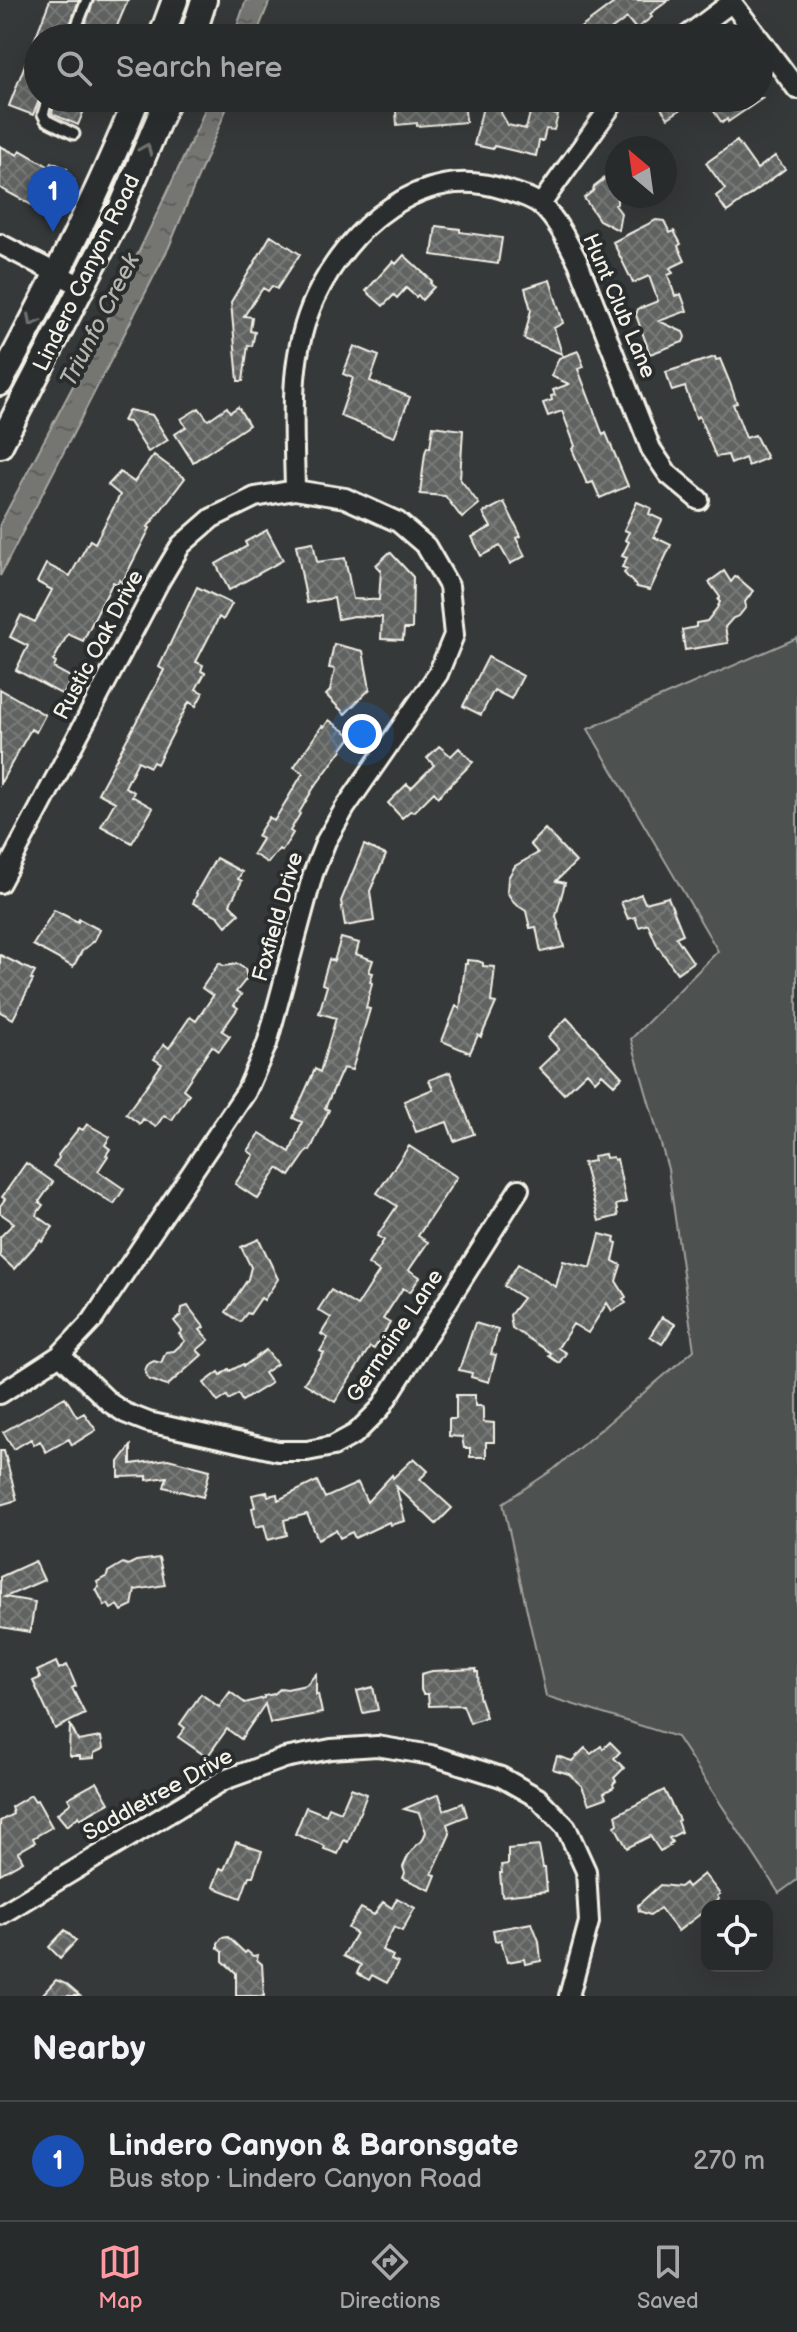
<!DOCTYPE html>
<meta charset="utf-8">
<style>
body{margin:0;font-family:"Balsamiq Sans",sans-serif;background:#303333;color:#f1f3f6}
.controls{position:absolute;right:24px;bottom:24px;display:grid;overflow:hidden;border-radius:16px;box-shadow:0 8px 32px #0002}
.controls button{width:72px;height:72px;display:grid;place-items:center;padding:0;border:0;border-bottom:2px solid #444747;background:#282b2b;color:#f1f3f6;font:40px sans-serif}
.compass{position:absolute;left:605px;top:136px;width:72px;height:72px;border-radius:50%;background:#282b2b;box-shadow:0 8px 32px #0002;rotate:331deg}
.you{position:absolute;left:362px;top:734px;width:28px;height:28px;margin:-20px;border:6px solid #fff;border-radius:50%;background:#1a73e8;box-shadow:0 0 0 12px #1a73e833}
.badge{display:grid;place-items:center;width:52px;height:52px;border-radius:50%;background:#ff9aa2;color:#fff;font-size:26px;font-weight:700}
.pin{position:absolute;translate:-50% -66px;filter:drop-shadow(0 2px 4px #0008)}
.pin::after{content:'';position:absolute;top:42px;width:28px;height:24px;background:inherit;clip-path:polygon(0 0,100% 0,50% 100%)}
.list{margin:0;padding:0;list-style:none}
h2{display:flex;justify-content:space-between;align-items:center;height:104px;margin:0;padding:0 32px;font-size:34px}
h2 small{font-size:26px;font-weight:400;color:#a5a7a9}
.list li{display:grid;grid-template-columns:52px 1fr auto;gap:24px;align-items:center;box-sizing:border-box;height:120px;padding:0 32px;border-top:2px solid #444747}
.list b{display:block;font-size:30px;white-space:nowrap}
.list p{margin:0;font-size:26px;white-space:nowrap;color:#a5a7a9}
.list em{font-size:26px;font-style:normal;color:#a5a7a9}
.icon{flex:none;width:44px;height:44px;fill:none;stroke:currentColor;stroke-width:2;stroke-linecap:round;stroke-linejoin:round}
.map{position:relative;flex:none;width:797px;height:1996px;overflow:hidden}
.search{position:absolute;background:#282b2b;box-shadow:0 8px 32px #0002;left:24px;right:24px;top:24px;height:88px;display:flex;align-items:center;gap:20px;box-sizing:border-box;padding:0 28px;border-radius:44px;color:#a5a7a9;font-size:30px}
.sheet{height:224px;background:#282b2b}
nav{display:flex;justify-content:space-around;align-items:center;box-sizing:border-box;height:112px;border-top:2px solid #444747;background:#282b2b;font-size:22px;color:#a5a7a9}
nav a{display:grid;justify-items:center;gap:4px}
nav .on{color:#ff9aa2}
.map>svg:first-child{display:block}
</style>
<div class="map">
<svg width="797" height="1996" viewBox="0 0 797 1996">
<defs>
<pattern id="water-ripples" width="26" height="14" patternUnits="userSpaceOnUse" patternTransform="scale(2)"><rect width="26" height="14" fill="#757572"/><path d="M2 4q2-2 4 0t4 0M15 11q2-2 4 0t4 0" fill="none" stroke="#5f5e5c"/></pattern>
<pattern id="building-cross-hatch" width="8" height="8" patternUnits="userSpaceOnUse" patternTransform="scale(2)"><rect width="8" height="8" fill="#616362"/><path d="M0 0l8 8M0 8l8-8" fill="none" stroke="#787a78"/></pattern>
</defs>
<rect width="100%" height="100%" fill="#363939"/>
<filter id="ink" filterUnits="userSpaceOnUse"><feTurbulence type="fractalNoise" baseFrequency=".0125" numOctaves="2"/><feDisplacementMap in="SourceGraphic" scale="16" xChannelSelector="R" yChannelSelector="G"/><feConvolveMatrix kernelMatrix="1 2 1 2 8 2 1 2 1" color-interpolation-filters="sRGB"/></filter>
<g filter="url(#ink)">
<!-- grass -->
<path fill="#4e514f" stroke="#a1a19c" stroke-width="2" d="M797,638V1880L779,1893L677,1737L546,1696L503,1503L554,1469L694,1350L668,1169L631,1039L718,951L588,729Z"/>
<!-- water -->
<path fill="url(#water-ripples)" stroke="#a8a7a1" stroke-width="2" d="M246,0H270L255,38H233Z
M209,98H231L169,247L0,576V524L93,348L198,127Z"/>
<!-- building -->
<path fill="url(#building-cross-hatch)" stroke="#f4f1e8" stroke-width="2" d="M50,0H79L65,38H38V98H40L33,115L9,106Z
M94,0H128L112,38H80Z
M618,0H669L650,14L652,17L636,29L627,18L600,38H567Z
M55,98H89L78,125L52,114Z
M395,98H464L466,122L417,126V123L397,125Z
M485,98H504L501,113L508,125L526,129L531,109L541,112L543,106L553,109L552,114L558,115L554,130L546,129L543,141H539L536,156L494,146L493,149L474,145Z
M654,98H698L668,118Z
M705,98H763L728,122L727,119L722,123Z
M737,141L757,169L775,156L785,169L727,212L716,196L725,189L706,163Z
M0,146L18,155L20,150L50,167L52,162L67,169L64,175L74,180L60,208L44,200L39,209L0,188Z
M617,168V204L615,205L621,213L618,230L599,220L584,198L593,191L594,187L603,180L602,179Z
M656,220L664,221L670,233L674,231L681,244L678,246L685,261L670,268L673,273L668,275L675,296L681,294L687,311L659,321L683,332L685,337L683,342L650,354L636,315L638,309L658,301L649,276L633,283L613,242Z
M436,226L460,229V232L502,238L498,264L432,255Z
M271,235L300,254L277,289L272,286L268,291L263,288L244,316L252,317L250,331L255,332L252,346L248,345L243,381H238L231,302Z
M404,255L432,281L430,283L434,287L422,300L418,295L416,297L406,288L397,298L394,295L383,306L366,291L393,261L396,264Z
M550,280L563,323L554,328L562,354L524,339L531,310L525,288Z
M354,346L379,356L370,381L410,397L394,437L340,416L353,378L343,374Z
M578,351L584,367L578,369L603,435L606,433L628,486L600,498L593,482L587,484L572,449L575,446L562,411L548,416L543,403L552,400L551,396L555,395L553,390L569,384L551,376L559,358Z
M715,357L716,360L720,359L730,383L737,403L733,404L746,438L755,435L767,458L748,466L745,458L731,464L728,455L716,457L699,416L696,418L685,387L672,391L666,372Z
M227,407L230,412L238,407L249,425L193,462L175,434L186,427L181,419L199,408L208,420Z
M129,410L152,415L168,440L148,452L129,422L123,421Z
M433,426L463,430L460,479L479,504L462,518L445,496L420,494L425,453L427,447L430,448Z
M154,455L185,478L148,527L150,528L122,583L119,580L117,584L113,582L83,641L68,634L53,661L56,663L54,668L72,678L63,695L16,670L28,646L10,637L21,615L35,622L52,590L37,582L46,564L70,576L90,540L95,543L120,495L108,485L120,472L134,482Z
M504,502L521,536L516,538L525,556L510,564L500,546L481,556L472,537L491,527L483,513Z
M637,502L651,508L649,514L662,520L654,537L671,545L650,590L637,587L624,573L627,569L622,567L627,558L622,556L629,542L625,540L629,532L624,530Z
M267,530L283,560L229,590L216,564L247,546L245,542Z
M313,542L317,562L345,558L353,599L379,600L381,570L376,565L390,552L413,577L412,629H404L403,640L381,639L382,617L354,616L338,619L334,598L307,603L296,545Z
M724,571L731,582L735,577L738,578L753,591L745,602L746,607L739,616L733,618L725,627L728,643L685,650L682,630L696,627V623L707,621L717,608L720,602L718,600L720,597L709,582Z
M197,587L232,604L223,620L219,617L196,662L203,665L201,671L205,673L196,689L203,693L196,706L189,702L157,764L153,762L150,767L138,761L125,787L134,792L132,796L153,808L132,843L101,826L115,802L98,793L164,670L159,667Z
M334,644L363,651L370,689L345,714L326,695L330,691L335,669L329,668Z
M488,657L523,676L511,699L494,690L481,715L463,706Z
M0,689L45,715L36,732L31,729L0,784Z
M329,720L352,736L313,789L299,813L300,814L290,831L293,833L282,851L279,849L268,863L253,854L262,839L257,836L269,817L274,821L303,773L294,767L322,726L324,727Z
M439,746L451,756L459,748L473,762L438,797L434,792L414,812L410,811L402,818L388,803L407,784L411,788L434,765L427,758Z
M545,829L576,862L556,881L565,883L556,916L564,947L541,952L536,927L530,928L526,911L514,903L507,892L508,878L515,866L538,853L530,844Z
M364,845L386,855L370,891L374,921L345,926L341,901Z
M216,858L242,872L238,879L242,881L230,904L239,914L226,926L218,916L193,903L197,894L196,893Z
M641,894L645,903L668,897L683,934L676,937L693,962L677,973L657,945L648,924L639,927L635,917L628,919L621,902Z
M54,910L78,922L79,919L100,930L94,941L82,951L73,967L33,945Z
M341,938L359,943L356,954L373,960L369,972L373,973L370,982L372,983L366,1008L370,1009L352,1070L343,1068L325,1108L329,1110L310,1151L308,1150L290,1176L278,1168L258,1199L235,1184L254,1155L248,1151L260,1133L290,1152L302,1122L293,1118L315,1069L320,1072L336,1018L319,1013L327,986L322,984L329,959L334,961Z
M0,955L35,972L31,979L33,980L13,1019L0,1012Z
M467,960L478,961L483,963V966L495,967L491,1002L496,1003L481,1037L478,1035L470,1053L442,1041L456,1006L460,1009L465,964H467Z
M219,963L224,966L237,964L245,969L247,978L236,992L241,995L234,1005L238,1008L222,1031L230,1036L219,1051L212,1046L183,1089L189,1094L172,1120L164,1115L156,1127L143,1119L140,1124L126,1114L162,1064L154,1059L164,1044L169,1048L190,1017L196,1021L213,996L202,988Z
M567,1018L622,1077L614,1085L602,1074L595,1081L587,1072L564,1094L539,1068L559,1049L548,1037Z
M450,1072L474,1134L454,1141L447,1122L416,1132L404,1101L433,1089L429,1080Z
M87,1124L110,1137L105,1145L110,1149L106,1155L108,1156L98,1171L124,1189L114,1204L53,1166L59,1158L58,1155L79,1128L83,1130Z
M409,1146L457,1177L418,1236L428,1242L409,1270L420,1277L410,1292L403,1288L383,1319L390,1323L374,1349L370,1347L335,1402L304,1383L324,1353L320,1351L328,1338L321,1334L331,1318L318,1310L331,1290L357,1306L379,1272L368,1264L384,1240L377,1236L397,1206L377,1193Z
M605,1154L606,1158L613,1157L614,1160L617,1159L626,1202L616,1205L618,1216L599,1221L583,1163L594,1161L593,1156Z
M26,1163L53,1182L39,1202L43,1205L36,1215L53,1227L42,1242L40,1240L14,1269L0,1256V1237L14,1223L0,1213V1206L5,1199L2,1197Z
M600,1234L615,1238L614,1242L617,1243L613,1261L621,1265L616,1281L626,1297L623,1299L626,1303L612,1311L607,1303L588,1333L573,1324L558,1348L566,1353L559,1363L549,1356L551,1353L512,1328L510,1315L523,1298L504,1286L518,1264L556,1287L563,1261L591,1268Z
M259,1239L278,1279L264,1300L261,1298L250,1314L247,1313L240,1322L226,1312L248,1279L251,1267L241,1247Z
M188,1306L204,1327L200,1330L209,1340L197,1350L202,1355L167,1386L148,1379L145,1370L148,1364L154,1361L161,1363L166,1352L174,1351L185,1341L179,1334L182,1331L174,1321L181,1315L182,1308Z
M662,1317L675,1324L662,1344L650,1336Z
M475,1323L498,1330L491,1354L496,1355L489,1382L471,1377L472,1373L459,1370Z
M266,1350L277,1364L264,1373L271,1383L242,1401L238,1394L229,1400L227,1396L218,1402L204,1383L219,1372L221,1375L229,1369L230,1371L243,1364L244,1366Z
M456,1395H475V1406H482L483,1409V1422L494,1423V1442H486V1457H470V1448H464L462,1437L449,1436V1419H456Z
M65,1397L77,1417L84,1413L96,1430L72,1445L69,1439L46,1452L40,1441L34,1445L31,1439L14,1449L3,1432Z
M131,1446V1464L168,1459L210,1470L203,1497L164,1487L167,1477L147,1480V1476L119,1477V1462Z
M0,1451H4L17,1500L0,1505Z
M414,1458L428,1471L420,1479L452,1508L436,1524L396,1486L405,1521L390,1525L389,1522L355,1538L352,1532L340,1538L336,1530L318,1539L307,1514L284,1520L287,1535L268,1540L264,1525L256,1527L252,1508L255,1507L252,1495L267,1492L268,1496L277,1494L278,1500L317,1481L325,1498L358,1483L367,1502L392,1475L393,1478Z
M159,1558L165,1585L135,1590L132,1606L122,1611L118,1605L111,1609L108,1604L105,1606L96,1589L99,1587L97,1582L107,1576L108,1572L123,1563L128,1565L136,1561Z
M35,1561L44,1580L5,1597L35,1602L30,1632L0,1627V1577Z
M56,1662L59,1669L67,1665L76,1686L72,1688L85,1714L55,1729L33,1681L40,1678L37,1671Z
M476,1669V1672H478L479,1696L486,1717L470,1723L463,1705L429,1706L428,1694H423L421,1690V1674L432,1671Z
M316,1674V1695L318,1694L322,1713L270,1723L265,1704L241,1739L227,1729L207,1757L178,1737L185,1728L180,1724L201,1694L219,1707L230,1692L245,1703L264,1698V1696L274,1694L281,1688L287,1689L306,1685Z
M373,1687L378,1710L363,1713L357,1691Z
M70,1724L78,1741L101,1737L103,1749L94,1753V1758L80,1759V1756H71L69,1754Z
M610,1742L620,1752L614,1758L624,1768L614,1778L616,1781L613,1784L614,1787L604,1793L606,1798L589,1804L582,1786L569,1774L553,1769L557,1756L572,1761L585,1748L591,1754L601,1746L603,1749Z
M97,1782L109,1803L80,1819L79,1816L67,1826L57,1814L71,1803L68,1798Z
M351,1788L367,1794L348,1842L344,1840L338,1854L324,1849L325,1846L295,1834L306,1807L326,1815L329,1807L341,1812Z
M664,1790L679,1820L677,1821L681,1832L669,1838L672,1842L669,1844L670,1846L660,1851L650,1836L627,1848L615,1826L618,1824L616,1815Z
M439,1794L444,1810L463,1803L467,1816L447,1824L450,1834L432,1874L436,1875L430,1890L403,1878L405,1873L403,1867L408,1856L417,1844L422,1841L426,1832L419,1813L404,1809Z
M31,1795L35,1801L37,1800L52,1827L33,1838L35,1842L18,1852L23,1861L0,1874V1821L13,1814L11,1807Z
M236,1842L262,1851L253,1876H249L241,1898L213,1887L220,1868L224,1870Z
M539,1846L543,1868H545L547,1891L502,1896L500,1873H502L501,1865L508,1864V1849Z
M704,1874L720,1894L717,1896L719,1899L711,1906H707V1909L678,1931L660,1908L650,1915L639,1911L638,1905L660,1885L680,1887L685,1883L688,1887Z
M397,1898L415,1908L402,1931L394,1927L382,1950L393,1956L391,1960L398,1963L387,1983L372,1975L369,1980L357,1973L361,1965L343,1956L356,1933L348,1928L361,1908L374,1915L383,1902L392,1908Z
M532,1923L539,1941L541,1961L525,1964L524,1959L507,1962L501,1940L495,1941L493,1930Z
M65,1930L76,1941L60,1958L49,1947Z
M228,1937L245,1953L247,1951L253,1956L258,1955L257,1960L262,1964L264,1996H236V1973L223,1961V1952L218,1948V1943L222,1938Z
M56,1980L66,1984L80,1996H41Z"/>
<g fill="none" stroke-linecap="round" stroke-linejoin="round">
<defs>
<path id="lane" d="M72,38L87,0
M48,98L43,114L46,120L74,134"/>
<path id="street" d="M730,0L759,38
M684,38L732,2
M759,38L797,89
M541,204L617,98
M0,244L83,287
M295,490C294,426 287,357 315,298C348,228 421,162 503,189C515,193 532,197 542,206C558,221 568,243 578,262L651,449L668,474L699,500
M0,883L159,582L181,545L212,518L255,497L295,490L345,498L398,522L426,546L449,586L454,635L438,674L345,808L326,841L313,874L267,1044L246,1092L92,1321L60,1355L0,1394
M60,1355L110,1403L125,1413L148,1422L278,1451H307L333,1446L355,1434L380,1409L519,1189
M0,1915L224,1780L285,1758L331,1749L377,1746L431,1755L501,1777L538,1798L566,1827L586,1871L589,1922L569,1996"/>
<path id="secondary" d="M161,38L175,0
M192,38L204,0
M0,383C49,290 98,196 137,98
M0,445L116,221L168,98"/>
</defs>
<!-- lane casing -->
<use href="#lane" stroke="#f4f1e8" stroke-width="15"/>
<!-- street casing -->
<use href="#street" stroke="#f4f1e8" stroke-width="24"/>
<!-- secondary casing -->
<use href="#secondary" stroke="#f4f1e8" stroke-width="30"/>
<!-- lane -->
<use href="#lane" stroke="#2a2d2e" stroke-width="9"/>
<!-- street -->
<use href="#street" stroke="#2a2d2e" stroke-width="18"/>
<!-- secondary -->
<use href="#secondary" stroke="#2a2d2e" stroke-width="24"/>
</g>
<!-- one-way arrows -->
<defs><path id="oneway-chevron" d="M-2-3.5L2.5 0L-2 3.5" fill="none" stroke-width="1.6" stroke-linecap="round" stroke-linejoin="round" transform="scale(2)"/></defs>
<g stroke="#71726f">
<use href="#oneway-chevron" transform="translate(146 149) rotate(-67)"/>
<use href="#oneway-chevron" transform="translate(33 321) rotate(118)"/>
</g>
</g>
<g text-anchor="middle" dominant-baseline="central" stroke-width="8" stroke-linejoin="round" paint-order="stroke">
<!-- street labels -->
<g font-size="22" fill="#f4f1e8" stroke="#2a2d2e">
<text transform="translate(87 273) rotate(-64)">Lindero Canyon Road</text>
<text transform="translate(619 306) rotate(67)">Hunt Club Lane</text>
<text transform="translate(99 645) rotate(-62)">Rustic Oak Drive</text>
<text transform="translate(278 917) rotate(-74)">Foxfield Drive</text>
<text transform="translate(395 1336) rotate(-56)">Germaine Lane</text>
<text transform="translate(158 1795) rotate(-29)">Saddletree Drive</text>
</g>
<!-- water labels -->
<g font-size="24" font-style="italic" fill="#b4b3ad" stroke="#2a2d2e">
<text transform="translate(100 320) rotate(-63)">Triunfo Creek</text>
</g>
</g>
</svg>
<div class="controls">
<button><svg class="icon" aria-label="locate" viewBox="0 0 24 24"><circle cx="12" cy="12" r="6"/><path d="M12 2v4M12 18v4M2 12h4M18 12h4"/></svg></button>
</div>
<svg class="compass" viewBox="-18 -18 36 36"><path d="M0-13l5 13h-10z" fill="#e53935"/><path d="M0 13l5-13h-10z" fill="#a5a7a9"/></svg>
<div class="you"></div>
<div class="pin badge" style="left:53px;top:232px;background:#1a4fb4">1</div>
<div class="search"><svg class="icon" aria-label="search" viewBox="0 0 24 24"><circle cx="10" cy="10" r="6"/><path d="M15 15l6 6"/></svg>Search here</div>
</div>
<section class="sheet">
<h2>Nearby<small></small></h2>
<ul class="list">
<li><span class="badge" style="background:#1a4fb4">1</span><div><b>Lindero Canyon &amp; Baronsgate</b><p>Bus stop · Lindero Canyon Road</p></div><em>270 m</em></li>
</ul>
</section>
<nav>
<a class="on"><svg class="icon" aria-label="map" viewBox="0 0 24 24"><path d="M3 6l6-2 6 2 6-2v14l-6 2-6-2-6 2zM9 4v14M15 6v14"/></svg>Map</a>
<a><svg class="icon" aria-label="directions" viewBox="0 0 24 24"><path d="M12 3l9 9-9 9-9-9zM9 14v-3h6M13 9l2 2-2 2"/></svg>Directions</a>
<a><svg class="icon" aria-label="saved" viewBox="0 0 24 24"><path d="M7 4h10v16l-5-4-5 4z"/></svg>Saved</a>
</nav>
